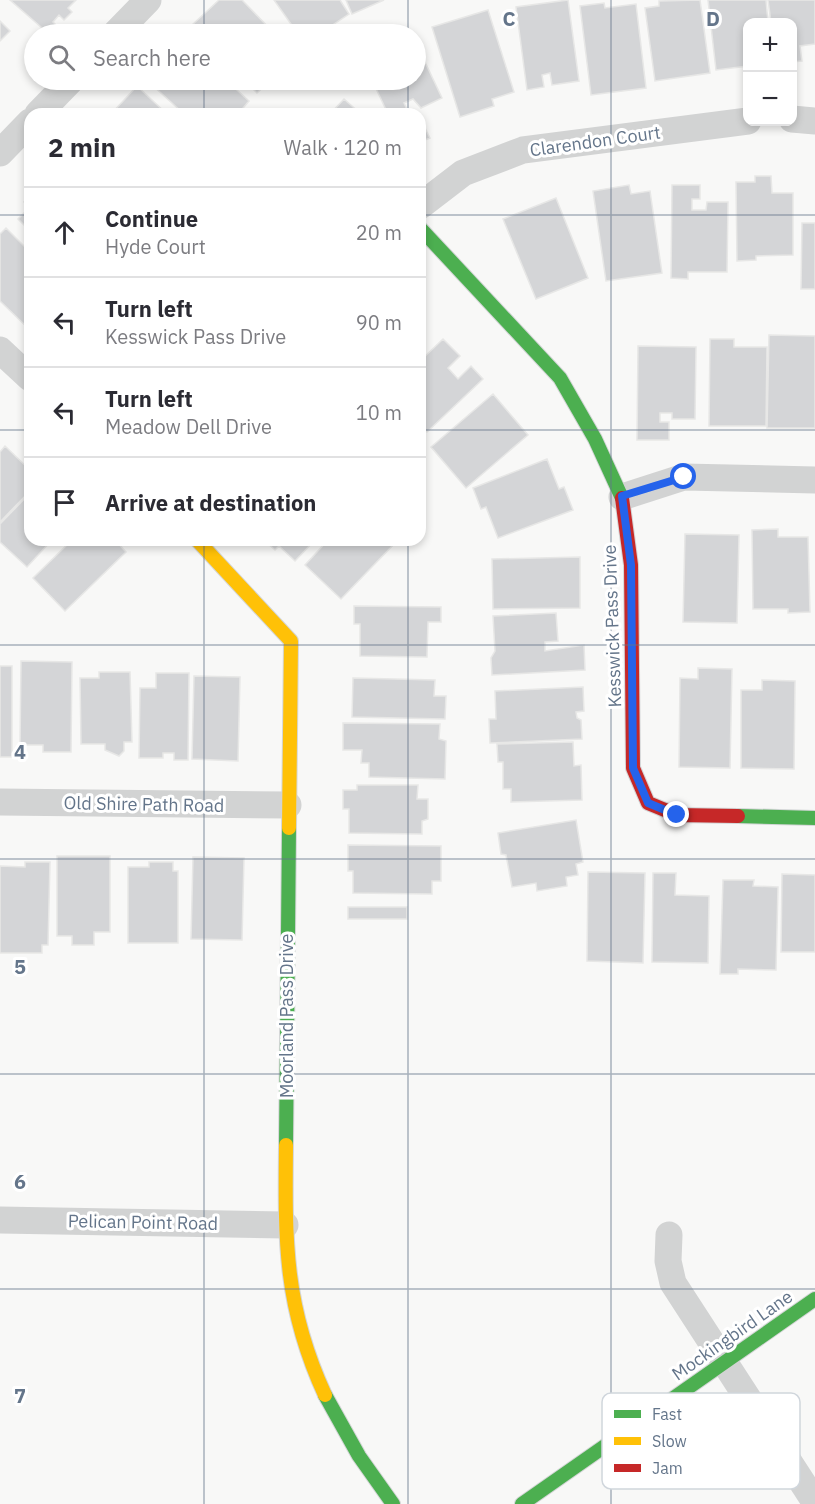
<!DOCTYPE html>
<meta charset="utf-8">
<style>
body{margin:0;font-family:"IBM Plex Sans",sans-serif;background:#f2f2f3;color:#2b2b33}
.controls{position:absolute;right:18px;top:18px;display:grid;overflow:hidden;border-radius:12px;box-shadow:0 3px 9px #0003}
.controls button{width:54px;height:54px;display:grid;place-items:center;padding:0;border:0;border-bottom:2px solid #e1e1e2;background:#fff;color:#2b2b33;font:30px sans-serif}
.stop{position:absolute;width:18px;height:18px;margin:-14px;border:4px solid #2563eb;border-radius:50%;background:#fff}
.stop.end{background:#2563eb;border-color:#fff;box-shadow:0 2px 6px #0008}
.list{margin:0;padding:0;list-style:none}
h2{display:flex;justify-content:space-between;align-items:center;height:78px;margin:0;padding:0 24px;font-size:26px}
h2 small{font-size:20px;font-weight:400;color:#7c7c81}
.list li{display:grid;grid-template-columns:39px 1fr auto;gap:18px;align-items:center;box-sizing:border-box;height:90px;padding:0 24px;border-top:2px solid #e1e1e2}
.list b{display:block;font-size:22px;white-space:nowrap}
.list p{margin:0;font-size:20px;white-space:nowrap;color:#7c7c81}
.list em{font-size:20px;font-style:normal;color:#7c7c81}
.icon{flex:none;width:33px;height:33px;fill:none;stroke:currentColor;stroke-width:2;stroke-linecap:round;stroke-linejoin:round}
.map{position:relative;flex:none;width:815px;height:1504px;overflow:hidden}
.search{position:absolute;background:#fff;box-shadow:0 3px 9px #0003;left:24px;top:24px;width:402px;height:66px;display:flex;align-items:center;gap:15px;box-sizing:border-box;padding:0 21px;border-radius:33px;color:#7c7c81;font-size:22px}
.panel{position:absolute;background:#fff;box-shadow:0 3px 9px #0003;left:24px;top:108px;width:402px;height:438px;border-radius:18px}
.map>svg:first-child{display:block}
</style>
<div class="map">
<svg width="815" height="1504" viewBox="0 0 815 1504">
<rect width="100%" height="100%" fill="#f8f8f7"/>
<!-- building -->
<path fill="#d4d5d7" stroke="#e7e7e6" stroke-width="1.5" d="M10,0H76L68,8L72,12L64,20L59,15L53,22L57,26L49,34Z
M219,0H242L275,34H201L192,25Z
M274,0H340L349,14L319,34H298Z
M346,0H384L352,14Z
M568,0L579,81L552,85L550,73L542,75L544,87L527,90L516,7Z
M700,0L710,73L655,81L645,8L659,6V1Z
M708,0H766L768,22H748V66L716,70Z
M768,0H815V44L800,46L802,61L792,62V22H771Z
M604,3L605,8L636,4L646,88L591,95L580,6Z
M488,10L514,92L492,99L494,106L460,117L432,27Z
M0,21L10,31L0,41Z
M416,43L442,98L421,108L413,99L404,103L409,114H388L372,80H416Z
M153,80H226L249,101L238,114H184L150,83Z
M244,80H271L257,93Z
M137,86L167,114H111Z
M344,99L361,114H330Z
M420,118L430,138L420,142Z
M755,176H771L772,193H793V255L756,256V260L737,261L736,182H755Z
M629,185L631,194L650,191L662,273L606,281L593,191Z
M672,185H700V199H692V210H706L707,202H728L727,272H688V279L671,278Z
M30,196V231L18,219L30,207L24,202Z
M556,198L588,278L536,299L503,219Z
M802,223H815V289H801Z
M6,228L30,252V330L0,301V234Z
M769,335L815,336V428H767Z
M443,339L460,356L448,368L458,379L471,366L483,379L427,432L420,425V361Z
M710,339H734V347H767L766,426H709Z
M638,346L696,347L695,419H672V413H660V422H669V440H637Z
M493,394L528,435L466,488L431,447Z
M5,446L30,470V491L0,522V452Z
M547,459L559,489L564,487L573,510L498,538L486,507L481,509L473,488Z
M30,493V540H52L27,567L0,542V524Z
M778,529V537H808L810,612L788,613V609H753L752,530Z
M685,534L739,535L737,623L683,622Z
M72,540H115L126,552L65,611L33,578Z
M264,540H315L295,561L279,546L275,550Z
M328,540H398L341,599L305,565Z
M580,557V608L493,609L492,559Z
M354,606L441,607V622H428L427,657L360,656V624H354Z
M556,613L558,641L545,642V651L584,645L585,670L492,675L491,658L495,651L493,616Z
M21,661L72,662L71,752H43V745H20Z
M0,666H12V757H0Z
M698,668L732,669L730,768L679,767L680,678L698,679Z
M99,672H130L132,742H124V751L119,756L105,750V744H81L80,678H99Z
M156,673H189L188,760H174V753H163V758H139L140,688H156Z
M194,676L240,677L238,761L192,759Z
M353,678L435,680L434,696H446L445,719L352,717Z
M762,680L795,681L794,769L741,768V690H762Z
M583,687L584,711L576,712L577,718L581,720L582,739L490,743L489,719H496L495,691Z
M343,723L440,724L439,739L446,741L445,779L369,777V763H361L362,750H343Z
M573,742L574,766L581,765L582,800L511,802V789H503V762H498L497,744Z
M357,785H418L417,799H428V819L422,821V834L349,833V809H343V790H357Z
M576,820L583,862L576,864L578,875L566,877L567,886L537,891L536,883L512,887L506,855L501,854L498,833Z
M348,845L441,846V881H432V894L353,893V871H348Z
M57,856H110V932H94V945H72V936H57Z
M193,857L244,858L242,940L191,939Z
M25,862H50L48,945H42V953H0V866L25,867Z
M149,862H173V871H178V943H128V867H149Z
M588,872L645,873L643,963L587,961Z
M653,873H676L675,895L709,896L708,963L652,962Z
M782,874L815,875V952H781Z
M723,880H754L753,886L778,887L776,970L738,969V974H720Z
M348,907H407V919H348Z"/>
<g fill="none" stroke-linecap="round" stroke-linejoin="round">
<defs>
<path id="fast" d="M420,228L560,378L595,439L622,498
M738,816L815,818
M286,1145L289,828
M325,1395L359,1456L393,1504
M522,1504L815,1299"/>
<path id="slow" d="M197,540L291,641L289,828
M286,1145C285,1241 284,1306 325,1395"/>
<path id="jam" d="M622,498L631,565L633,768L648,803L677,815L738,816"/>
</defs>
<!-- fast casing -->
<use href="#fast" stroke="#d4d6d7" stroke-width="16"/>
<!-- slow casing -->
<use href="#slow" stroke="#d4d6d7" stroke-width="16"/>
<!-- jam casing -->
<use href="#jam" stroke="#d4d6d7" stroke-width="16"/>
<!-- street -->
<path stroke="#d2d3d3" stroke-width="27" d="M115,34L148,0
M38,114L71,80
M792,119L815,121
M0,153L30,122
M420,206L463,173L523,150L748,121
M0,350L30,378
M622,497L684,477L815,480
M0,802L288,805
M0,1220L285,1225
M669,1235L668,1261L673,1283L815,1502"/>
<!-- fast -->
<use href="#fast" stroke="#4caf50" stroke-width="14"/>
<!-- slow -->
<use href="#slow" stroke="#ffc107" stroke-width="14"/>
<!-- jam -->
<use href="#jam" stroke="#c62828" stroke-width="14"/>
</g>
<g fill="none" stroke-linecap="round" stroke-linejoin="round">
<!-- route -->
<path stroke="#2563eb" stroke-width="8" d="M677,815L648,803L633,768L631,565L622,496L684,477"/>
</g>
<!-- grid -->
<path fill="none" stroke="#64758a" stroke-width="1.5" stroke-opacity="0.55" d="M204,0V34M408,0V34M611,0V1504M204,80V114M408,80V114M0,215H30M420,215H815M0,430H30M420,430H815M204,540V1504M408,540V1504M0,645H815M0,859H815M0,1074H815M0,1289H815"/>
<g text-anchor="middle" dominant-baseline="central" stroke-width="6" stroke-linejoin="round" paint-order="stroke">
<!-- street labels -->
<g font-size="18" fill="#64758a" stroke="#fff">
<text transform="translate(595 141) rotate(-8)">Clarendon Court</text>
<text transform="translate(612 626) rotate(-92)">Kesswick Pass Drive</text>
<text transform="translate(144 804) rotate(1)">Old Shire Path Road</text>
<text transform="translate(286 1016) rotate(-90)">Moorland Pass Drive</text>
<text transform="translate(143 1222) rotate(1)">Pelican Point Road</text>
<text transform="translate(732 1335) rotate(-35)">Mockingbird Lane</text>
</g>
</g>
<!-- legend -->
<rect x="602" y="1393" width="198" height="96" rx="9" fill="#fff" stroke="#d0d6dc" stroke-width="1.5"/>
<rect x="614" y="1410" width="27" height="8" fill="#4caf50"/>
<rect x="614" y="1437" width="27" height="8" fill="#ffc107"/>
<rect x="614" y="1464" width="27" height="8" fill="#c62828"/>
<g font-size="16" fill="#64758a">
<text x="652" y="1420">Fast</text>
<text x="652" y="1447">Slow</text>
<text x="652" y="1474">Jam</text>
</g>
<g font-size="20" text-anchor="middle" font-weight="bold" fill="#64758a" stroke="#fff" stroke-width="6" stroke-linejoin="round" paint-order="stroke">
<text x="509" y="26">C</text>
<text x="713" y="26">D</text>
<text x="20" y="759">4</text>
<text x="20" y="974">5</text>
<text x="20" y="1189">6</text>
<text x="20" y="1403">7</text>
</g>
</svg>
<div class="controls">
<button>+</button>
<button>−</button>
</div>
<div class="stop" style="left:684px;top:477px"></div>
<div class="stop end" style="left:677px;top:815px"></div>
<div class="search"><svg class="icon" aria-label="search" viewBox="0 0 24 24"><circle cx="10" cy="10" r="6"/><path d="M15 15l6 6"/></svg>Search here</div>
<section class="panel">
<h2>2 min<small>Walk · 120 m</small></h2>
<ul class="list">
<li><svg class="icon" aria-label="ahead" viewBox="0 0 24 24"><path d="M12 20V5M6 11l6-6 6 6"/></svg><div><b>Continue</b><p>Hyde Court</p></div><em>20 m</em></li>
<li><svg class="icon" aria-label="left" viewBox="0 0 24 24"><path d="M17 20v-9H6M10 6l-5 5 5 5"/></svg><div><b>Turn left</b><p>Kesswick Pass Drive</p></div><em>90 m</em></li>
<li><svg class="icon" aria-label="left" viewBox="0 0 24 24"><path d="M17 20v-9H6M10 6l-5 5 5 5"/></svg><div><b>Turn left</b><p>Meadow Dell Drive</p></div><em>10 m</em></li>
<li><svg class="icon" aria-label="arrive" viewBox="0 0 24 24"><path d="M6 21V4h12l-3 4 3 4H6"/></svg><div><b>Arrive at destination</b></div></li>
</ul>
</section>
</div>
